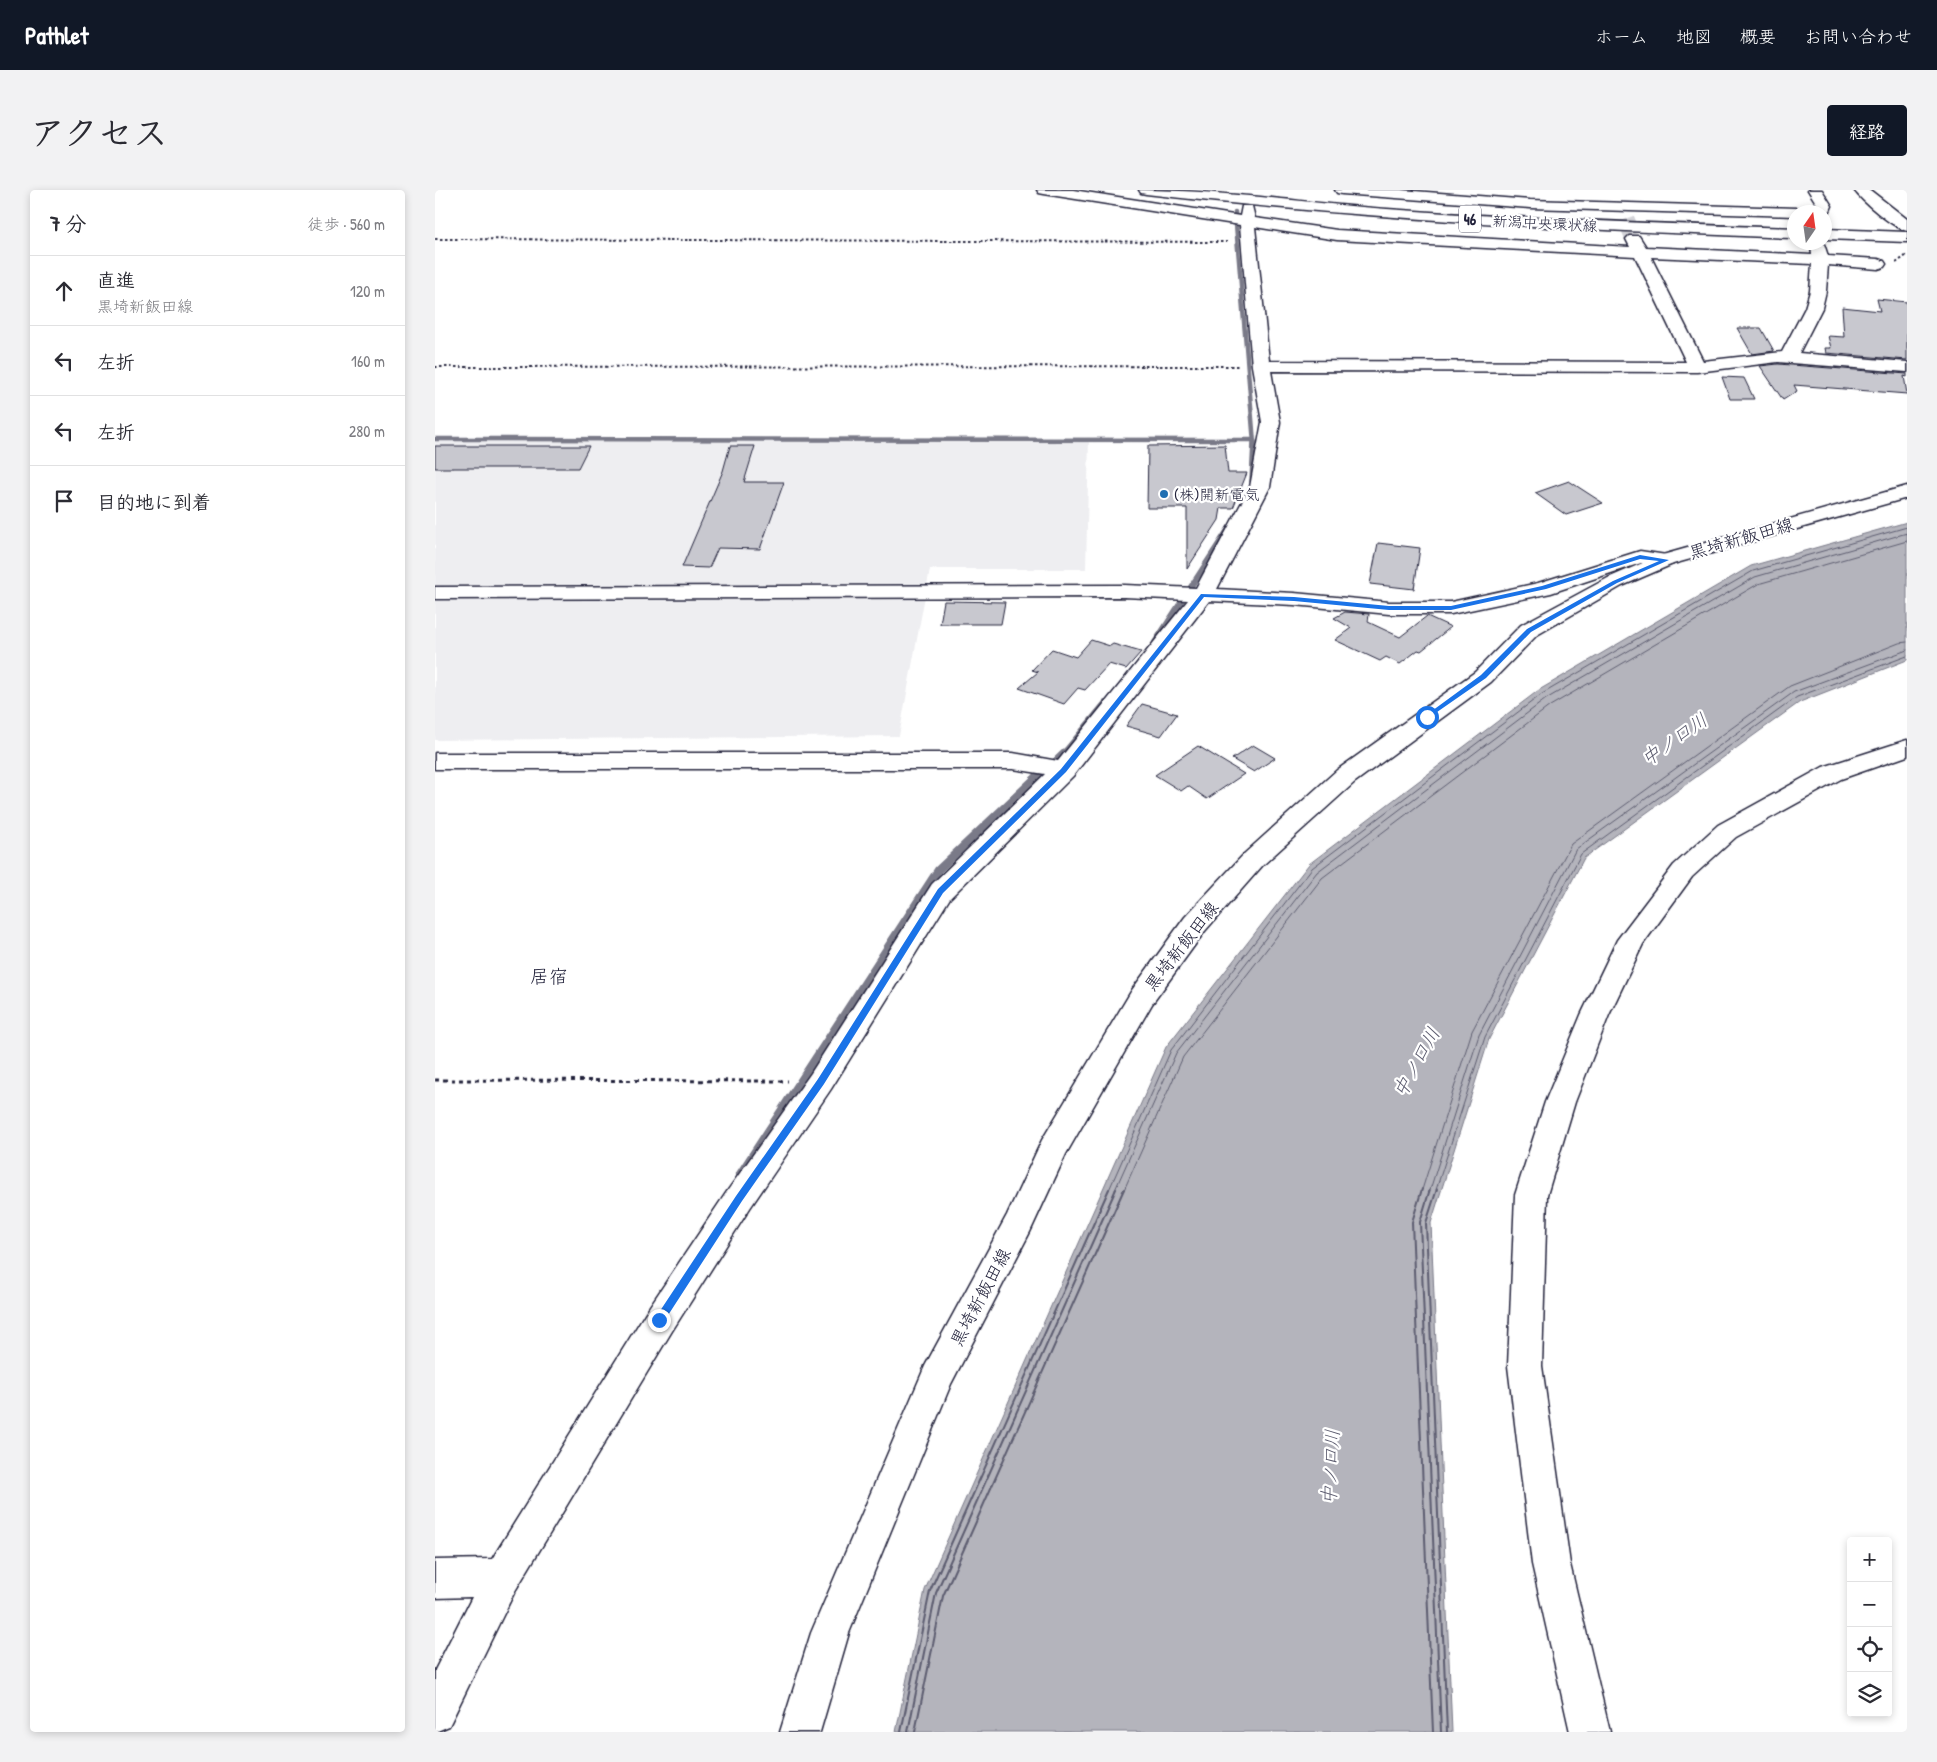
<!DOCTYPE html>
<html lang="ja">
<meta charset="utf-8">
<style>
body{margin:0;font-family:"Patrick Hand","Klee One",sans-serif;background:#f2f2f3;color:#2b2b33}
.controls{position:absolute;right:15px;bottom:15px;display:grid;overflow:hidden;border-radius:5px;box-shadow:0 2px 8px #0003}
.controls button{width:45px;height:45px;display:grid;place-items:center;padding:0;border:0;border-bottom:1px solid #e1e1e2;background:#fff;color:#2b2b33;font:25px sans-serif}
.compass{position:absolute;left:1352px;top:15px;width:45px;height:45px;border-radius:50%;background:#fff;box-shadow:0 2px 8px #0003;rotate:13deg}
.stop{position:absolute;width:15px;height:15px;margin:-11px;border:4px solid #1a73e8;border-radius:50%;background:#fff}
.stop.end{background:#1a73e8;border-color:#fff;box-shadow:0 1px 5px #0008}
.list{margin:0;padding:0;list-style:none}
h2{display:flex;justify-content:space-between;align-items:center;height:65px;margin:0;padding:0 20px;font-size:21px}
h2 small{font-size:16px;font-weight:400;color:#7c7c81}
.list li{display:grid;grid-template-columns:32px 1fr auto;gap:15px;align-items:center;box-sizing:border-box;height:70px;padding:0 20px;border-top:1px solid #e1e1e2}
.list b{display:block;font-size:19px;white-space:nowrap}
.list p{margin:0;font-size:16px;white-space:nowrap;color:#7c7c81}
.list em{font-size:16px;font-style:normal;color:#7c7c81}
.icon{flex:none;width:28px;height:28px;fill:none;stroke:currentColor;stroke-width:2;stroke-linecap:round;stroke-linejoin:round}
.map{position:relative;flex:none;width:1472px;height:1542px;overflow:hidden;border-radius:5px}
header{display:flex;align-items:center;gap:30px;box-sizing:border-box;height:70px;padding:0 25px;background:#111827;color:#fff}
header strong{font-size:24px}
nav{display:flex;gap:28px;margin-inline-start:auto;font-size:18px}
.intro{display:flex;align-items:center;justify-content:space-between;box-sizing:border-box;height:120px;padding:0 30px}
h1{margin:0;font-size:35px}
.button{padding:12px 22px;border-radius:5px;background:#111827;color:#fff;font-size:18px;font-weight:700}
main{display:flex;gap:30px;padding:0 30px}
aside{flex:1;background:#fff;border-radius:5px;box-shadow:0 2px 8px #0003}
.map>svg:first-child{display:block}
</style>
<header>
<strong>Pathlet</strong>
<nav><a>ホーム</a><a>地図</a><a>概要</a><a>お問い合わせ</a></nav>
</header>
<div class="intro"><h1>アクセス</h1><a class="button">経路</a></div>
<main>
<aside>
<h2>7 分<small>徒歩 · 560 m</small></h2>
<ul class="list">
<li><svg class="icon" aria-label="ahead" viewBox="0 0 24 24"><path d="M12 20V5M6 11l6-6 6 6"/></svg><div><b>直進</b><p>黒埼新飯田線</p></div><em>120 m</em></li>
<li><svg class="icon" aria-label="left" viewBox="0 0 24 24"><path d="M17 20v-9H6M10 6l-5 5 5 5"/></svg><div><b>左折</b></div><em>160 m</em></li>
<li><svg class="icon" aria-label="left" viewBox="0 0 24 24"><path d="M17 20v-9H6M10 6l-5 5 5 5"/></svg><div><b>左折</b></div><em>280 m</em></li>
<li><svg class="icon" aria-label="arrive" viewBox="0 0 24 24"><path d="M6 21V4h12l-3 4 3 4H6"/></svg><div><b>目的地に到着</b></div></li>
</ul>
</aside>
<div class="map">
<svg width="1472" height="1542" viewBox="0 0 1472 1542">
<rect width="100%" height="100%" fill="#fff"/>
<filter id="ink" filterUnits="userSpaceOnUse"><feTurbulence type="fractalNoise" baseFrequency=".02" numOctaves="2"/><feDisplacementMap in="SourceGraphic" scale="10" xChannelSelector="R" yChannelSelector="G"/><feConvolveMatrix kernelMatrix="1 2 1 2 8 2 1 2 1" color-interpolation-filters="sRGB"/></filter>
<g filter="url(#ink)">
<!-- built -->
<path fill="#eeeef1" d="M0,247L654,249L651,379H495L464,546L0,550Z"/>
<!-- water -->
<path fill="#b4b4bc" stroke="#7a7a88" d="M1472,332V470L1365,512L1149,668L1054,849L996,1033L1017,1542H461L490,1400L731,857L874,674L1104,500L1316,376Z"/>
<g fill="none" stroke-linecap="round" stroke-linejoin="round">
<!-- shore-far1 -->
<path stroke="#5c5c6f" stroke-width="1" d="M674,1000L736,860L877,678L1107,504L1318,381L1472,337
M680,1000L741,863L882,682L1111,509L1320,387L1472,343
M689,1000L748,867L887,688L1115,516L1323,394L1472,351
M987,1000L1037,841L1136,654L1355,496L1464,453L1472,452
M995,1000L1044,845L1141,659L1359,502L1472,460
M1001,1000L1050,847L1146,664L1362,507L1472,466"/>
<!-- shore -->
<path stroke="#5c5c6f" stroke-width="2" d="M987,999L977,1032L998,1542
M995,999L985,1032L1006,1542
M1002,999L991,1033L1012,1542
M466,1542L495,1401L674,999
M473,1542L501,1403L681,999
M480,1542L508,1406L689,999"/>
<!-- stream-far2 -->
<path stroke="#7a7a88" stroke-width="4.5" d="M800,22L819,253
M0,249L819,250"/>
<!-- stream-far1 -->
<path stroke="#7a7a88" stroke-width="5.5" d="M817,291L819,252
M720,452L794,338
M610,580L632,559L670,513"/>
<!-- stream -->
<path stroke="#7a7a88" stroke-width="8" d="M305,984L503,680L611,578"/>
</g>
<!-- building -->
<path fill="#c8c8cf" stroke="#22223b" d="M1442,109L1472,112V170L1391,163L1390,158H1396L1393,146L1409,147L1407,117L1445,121Z
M1302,138H1326L1339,161L1317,164Z
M1343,174L1472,184V187L1469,186L1472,204L1359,195L1362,201L1348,210L1325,176Z
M1287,187L1309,188L1319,209H1295Z
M790,255L793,283H812L798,318H786L784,330L752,379V318H712L713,256Z
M0,256H154L143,278H0Z
M295,256H320L309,292H349L325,359L283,358L274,378L247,377L288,281Z
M1134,291L1168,313L1131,325L1100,303Z
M943,353L985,358L979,399L935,394Z
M509,411L570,412L566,434H505Z
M910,422L934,424L933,432L965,447L992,426L1016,437L986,461L983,460L965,474L951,467L945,471L900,450L916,438L899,428Z
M656,450L675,456L678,454L706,462L691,479L674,474L650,500L643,498L629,514L584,498L603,482L597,480L617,459L641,467Z
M707,514L742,524L726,546L691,536Z
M818,555L840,568L819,582L797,569Z
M763,556L809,584L772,609L753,596L746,601L720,585Z"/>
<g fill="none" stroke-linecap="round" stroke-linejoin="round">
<!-- minor-tunnel -->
<path stroke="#d3d3d8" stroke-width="17" stroke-dasharray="17 8" stroke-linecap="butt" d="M1191,29L1199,49"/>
<defs>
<path id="minor" d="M602,0H638L805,26L807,16H817L820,28L902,40L1195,57L1191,49L1194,46H1204L1211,57L1377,65L1376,57L1379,54H1389L1393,66L1443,69L1449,71L1451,74L1449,77L1443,79L1393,75L1391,101L1387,118L1364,163L1472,172V182L1343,172L1262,182L836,181L845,232L835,297L782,399L859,403L954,412H1016L1103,393L1205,361L1238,366L1241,370L1238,374L1231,376L1206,373L1116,403L1016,424H954L859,415L774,411L638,586L515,708L396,899L315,1018L237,1141L80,1401L14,1536L0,1542V1480L37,1407L0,1408V1370L57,1369L213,1119L293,1000L376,883L497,694L610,584L578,579H0V563H578L623,571L753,410L689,407L0,409V397L689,395L761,398L815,297L827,232L817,176L805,35L609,4L604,3ZM820,37L902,50L1200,66L1251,172L834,171ZM1216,67L1377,74L1375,101L1370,118L1347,162L1268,171Z
M900,0H966L1095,10L1362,18L1367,19L1369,22H1360V26L1095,18L907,4L902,3Z
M1373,0H1387L1397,16L1394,23L1390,25V22H1378L1383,16Z
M1472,550V566L1406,589L1301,647L1257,687L1208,754L1174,825L1140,912L1112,1005L1107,1176L1135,1374L1175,1542H1135L1097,1374L1073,1176L1080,1005L1110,912L1146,825L1182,750L1239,675L1283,635L1388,577Z"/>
<path id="major" d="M704,0C787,0 869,13 952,19C1088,29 1224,34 1360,38V48C1143,40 927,29 711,4L706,3Z
M1419,0H1435L1472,29V41C1457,37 1428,12 1419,0Z
M1390,39L1472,42V52L1390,49Z
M1472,296V308L1238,374L1187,396L1102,445L1056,492L920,592L828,675L770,741L717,814L631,964L595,1042L516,1194L414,1443L385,1542H345L376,1443L490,1176L572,1025L607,950L697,800L750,727L810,663L902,580L1040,482L1086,435L1173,388L1224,366Z"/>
</defs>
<!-- minor casing -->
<use href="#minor" stroke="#22223b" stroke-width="3"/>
<!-- major casing -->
<use href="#major" stroke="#22223b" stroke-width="3"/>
<!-- path-far1 -->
<path stroke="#22223b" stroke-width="2" stroke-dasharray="2.5 2.5" stroke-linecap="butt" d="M0,49L792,52
M1461,73L1472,65
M0,177L804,176"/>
<!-- path -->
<path stroke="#22223b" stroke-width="3" stroke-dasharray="4 4" stroke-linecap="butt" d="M0,890L353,891"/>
<!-- minor -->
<use href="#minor" fill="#fff" fill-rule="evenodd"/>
<!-- major -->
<use href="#major" fill="#fff" fill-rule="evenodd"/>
</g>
</g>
<!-- route -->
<path fill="#1a73e8" d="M1205,365L1234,370L1182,393L1096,442L1051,488L992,529H990V526L1046,485L1092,439L1178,391L1224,371L1205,369L1111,399L1016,420H954L859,411L769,407L631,582L508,703L389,894L307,1011L228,1133H221V1127L301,1006L383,889L503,699L626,579L766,404L859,407L954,416H1016L1107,396Z"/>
<!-- markers -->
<circle fill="#1f6fb2" stroke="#fff" stroke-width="2" cx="729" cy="304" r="5"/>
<g text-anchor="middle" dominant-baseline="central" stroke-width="4.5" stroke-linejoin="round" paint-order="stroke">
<!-- far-street labels -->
<g font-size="15" fill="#22223b" stroke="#fff">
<text transform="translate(1110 33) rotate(3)">新潟中央環状線</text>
</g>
<!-- far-poi labels -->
<g font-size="15" fill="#22223b" stroke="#fff" text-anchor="start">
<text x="739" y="304">(株)開新電気</text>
</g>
<!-- shield labels -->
<rect fill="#fff" stroke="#646476" stroke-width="1" x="1024" y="15.5" width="22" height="27" rx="4"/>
<g font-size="16" font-weight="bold" fill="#22223b">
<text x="1035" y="29">46</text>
</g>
<!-- street labels -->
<g font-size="18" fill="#22223b" stroke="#fff">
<text transform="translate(1306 348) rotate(-16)">黒埼新飯田線</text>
<text transform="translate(746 756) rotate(-52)">黒埼新飯田線</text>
<text transform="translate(545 1107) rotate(-62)">黒埼新飯田線</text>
</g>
<!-- water labels -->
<g font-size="19" font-style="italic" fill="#5c5c6f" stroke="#fff">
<text transform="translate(1239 549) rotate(-35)">中ノ口川</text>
<text transform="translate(981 872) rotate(-61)">中ノ口川</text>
<text transform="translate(895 1277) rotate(-87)">中ノ口川</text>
</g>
<!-- neighbourhood labels -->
<g font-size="19" fill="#22223b" stroke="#fff">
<text x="114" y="786">居宿</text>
</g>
</g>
</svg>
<div class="controls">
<button>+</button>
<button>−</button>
<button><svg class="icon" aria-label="locate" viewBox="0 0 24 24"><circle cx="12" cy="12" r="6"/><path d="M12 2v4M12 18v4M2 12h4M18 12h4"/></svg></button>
<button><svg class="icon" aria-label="layers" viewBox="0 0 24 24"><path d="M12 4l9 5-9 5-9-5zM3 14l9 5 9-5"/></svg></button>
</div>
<svg class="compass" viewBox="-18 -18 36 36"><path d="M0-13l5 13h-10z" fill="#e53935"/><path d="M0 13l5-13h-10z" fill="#7c7c81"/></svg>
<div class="stop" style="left:992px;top:527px"></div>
<div class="stop end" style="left:224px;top:1130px"></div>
</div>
</main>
